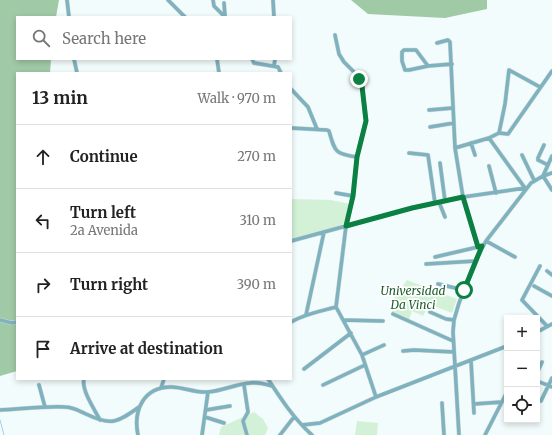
<!DOCTYPE html>
<meta charset="utf-8">
<style>
body{margin:0;font-family:Merriweather,serif;background:#f6f6f6;color:#222}
.controls{position:absolute;right:12px;bottom:12px;display:grid;overflow:hidden;border-radius:0px;box-shadow:0 2px 6px #0003}
.controls button{width:36px;height:36px;display:grid;place-items:center;padding:0;border:0;border-bottom:1px solid #e0e0e0;background:#fff;color:#222;font:20px sans-serif}
.stop{position:absolute;width:12px;height:12px;margin:-9px;border:3px solid #0b8043;border-radius:50%;background:#fff}
.stop.end{background:#0b8043;border-color:#fff;box-shadow:0 1px 4px #0008}
.list{margin:0;padding:0;list-style:none}
h2{display:flex;justify-content:space-between;align-items:center;height:52px;margin:0;padding:0 16px;font-size:17px}
h2 small{font-size:13px;font-weight:400;color:#767676}
.list li{display:grid;grid-template-columns:26px 1fr auto;gap:12px;align-items:center;box-sizing:border-box;height:64px;padding:0 16px;border-top:1px solid #e0e0e0}
.list b{display:block;font-size:15px;white-space:nowrap}
.list p{margin:0;font-size:13px;white-space:nowrap;color:#767676}
.list em{font-size:13px;font-style:normal;color:#767676}
.icon{flex:none;width:22px;height:22px;fill:none;stroke:currentColor;stroke-width:2;stroke-linecap:round;stroke-linejoin:round}
.map{position:relative;flex:none;width:552px;height:435px;overflow:hidden}
.search{position:absolute;background:#fff;box-shadow:0 2px 6px #0003;left:16px;top:16px;width:276px;height:44px;display:flex;align-items:center;gap:10px;box-sizing:border-box;padding:0 14px;border-radius:0px;color:#767676;font-size:15px}
.panel{position:absolute;background:#fff;box-shadow:0 2px 6px #0003;left:16px;top:72px;width:276px;height:308px;border-radius:0px}
.map>svg:first-child{display:block}
</style>
<div class="map">
<svg width="552" height="435" viewBox="0 0 552 435">
<rect width="100%" height="100%" fill="#f3fcfc"/>
<!-- green -->
<path fill="#d2f1d6" d="M291,199L331,200L350,204L344,226L291,240Z
M407,280L457,299L452,313L429,304L423,316L412,311L409,320L392,312V302Z
M254,412L263,419L268,428L265,435H219L221,427Z
M357,421L378,423L377,435H355Z"/>
<!-- forest -->
<path fill="#a0c9a6" d="M0,0H59L56,17H17V59H51L50,73H17V371L0,376Z
M351,0H487V9L445,18L368,14Z"/>
<g fill="none" stroke-linecap="round" stroke-linejoin="round">
<!-- stream -->
<path stroke="#a1d0ef" stroke-width="1" d="M0,420L4,435"/>
<defs>
<path id="minor" d="M67,0L69,17
M168,0L185,17
M213,0L214,6L225,17
M273,0L274,17
M224,3L225,16
M335,35L339,54L344,62L355,73L362,85L366,121L357,157L353,196L346,226L336,307L362,355L376,397
M437,43L448,40L450,42L455,148L463,197L478,247L482,246
M74,59L77,73
M217,59L219,73
M252,59L254,63L278,67L281,73
M274,66L275,59
M428,66L409,70H405L402,61V52L404,50H416L428,66L452,64
M291,89L308,107L317,129
M429,110L453,108
M430,127L454,123
M291,128L327,130L329,131C335,152 335,154 357,157
M499,133L508,134L552,71
M489,138L525,188
M471,143L475,155
M544,145L538,158V160L548,165
M455,148L489,138L499,133L505,104L509,70L540,87
M409,153L428,155L435,203
M522,155L534,180
M552,156L543,176L552,190
M440,163L445,201
M489,166L496,193
M336,193L353,196
M439,202L445,217
M291,241L412,208L463,197L525,188
M486,241L515,257
M435,257L478,247
M426,264L476,261
M540,266L522,300L547,326
M547,271L552,275
M438,284L464,290
M534,286L552,296
M430,312L446,319L454,320
M393,314L453,341
M306,315L324,232
M0,320L12,323L17,322
M343,320L383,321
M291,322C304,314 321,311 336,307
M537,332L552,324
M403,351L414,350L454,352
M362,355L384,345
M471,361L474,413
M304,369L351,333
M537,373L542,362
M84,379C81,390 95,410 100,420
M268,379C281,399 294,419 312,435
M537,381L552,387
M39,385L45,407
M244,385L248,412L243,421L247,435
M323,385L365,365
M161,388L164,379
M541,401L552,378
M442,403L444,435
M474,404L502,402
M0,410C22,409 44,406 65,407C73,407 79,411 86,414C111,426 117,423 139,407
M206,410L230,406
M205,417L224,423
M302,425L320,423L376,397L507,346
M138,435C133,411 143,387 171,387C183,387 195,393 208,392C222,391 236,384 250,383C258,382 265,384 272,386
M202,435L208,392
M280,435L294,417
M459,435L453,332L454,320L459,303L477,257L486,241L531,183L543,176L552,173
M485,435L507,392"/>
</defs>
<!-- minor casing -->
<use href="#minor" stroke="#d1d9d9" stroke-width="4.5"/>
<!-- minor -->
<use href="#minor" stroke="#7fb2bf" stroke-width="3.5"/>
</g>
<g fill="none" stroke-linecap="round" stroke-linejoin="round">
<!-- route -->
<path stroke="#0b8043" stroke-width="5" d="M359,79L362,86L366,121L357,157L353,196L346,226L412,208L463,197L478,247L482,246L464,290"/>
</g>
<g text-anchor="middle" dominant-baseline="central" stroke-width="3.5" stroke-linejoin="round" paint-order="stroke">
<!-- park labels -->
<g font-size="12" font-style="italic" fill="#205d30" stroke="#fff">
<text x="413" y="290">Universidad<tspan x="413" dy="14">Da Vinci</tspan></text>
</g>
</g>
</svg>
<div class="controls">
<button>+</button>
<button>−</button>
<button><svg class="icon" aria-label="locate" viewBox="0 0 24 24"><circle cx="12" cy="12" r="6"/><path d="M12 2v4M12 18v4M2 12h4M18 12h4"/></svg></button>
</div>
<div class="stop" style="left:464px;top:290px"></div>
<div class="stop end" style="left:359px;top:79px"></div>
<div class="search"><svg class="icon" aria-label="search" viewBox="0 0 24 24"><circle cx="10" cy="10" r="6"/><path d="M15 15l6 6"/></svg>Search here</div>
<section class="panel">
<h2>13 min<small>Walk · 970 m</small></h2>
<ul class="list">
<li><svg class="icon" aria-label="ahead" viewBox="0 0 24 24"><path d="M12 20V5M6 11l6-6 6 6"/></svg><div><b>Continue</b></div><em>270 m</em></li>
<li><svg class="icon" aria-label="left" viewBox="0 0 24 24"><path d="M17 20v-9H6M10 6l-5 5 5 5"/></svg><div><b>Turn left</b><p>2a Avenida</p></div><em>310 m</em></li>
<li><svg class="icon" aria-label="right" viewBox="0 0 24 24"><path d="M7 20v-9h11M14 6l5 5-5 5"/></svg><div><b>Turn right</b></div><em>390 m</em></li>
<li><svg class="icon" aria-label="arrive" viewBox="0 0 24 24"><path d="M6 21V4h12l-3 4 3 4H6"/></svg><div><b>Arrive at destination</b></div></li>
</ul>
</section>
</div>
